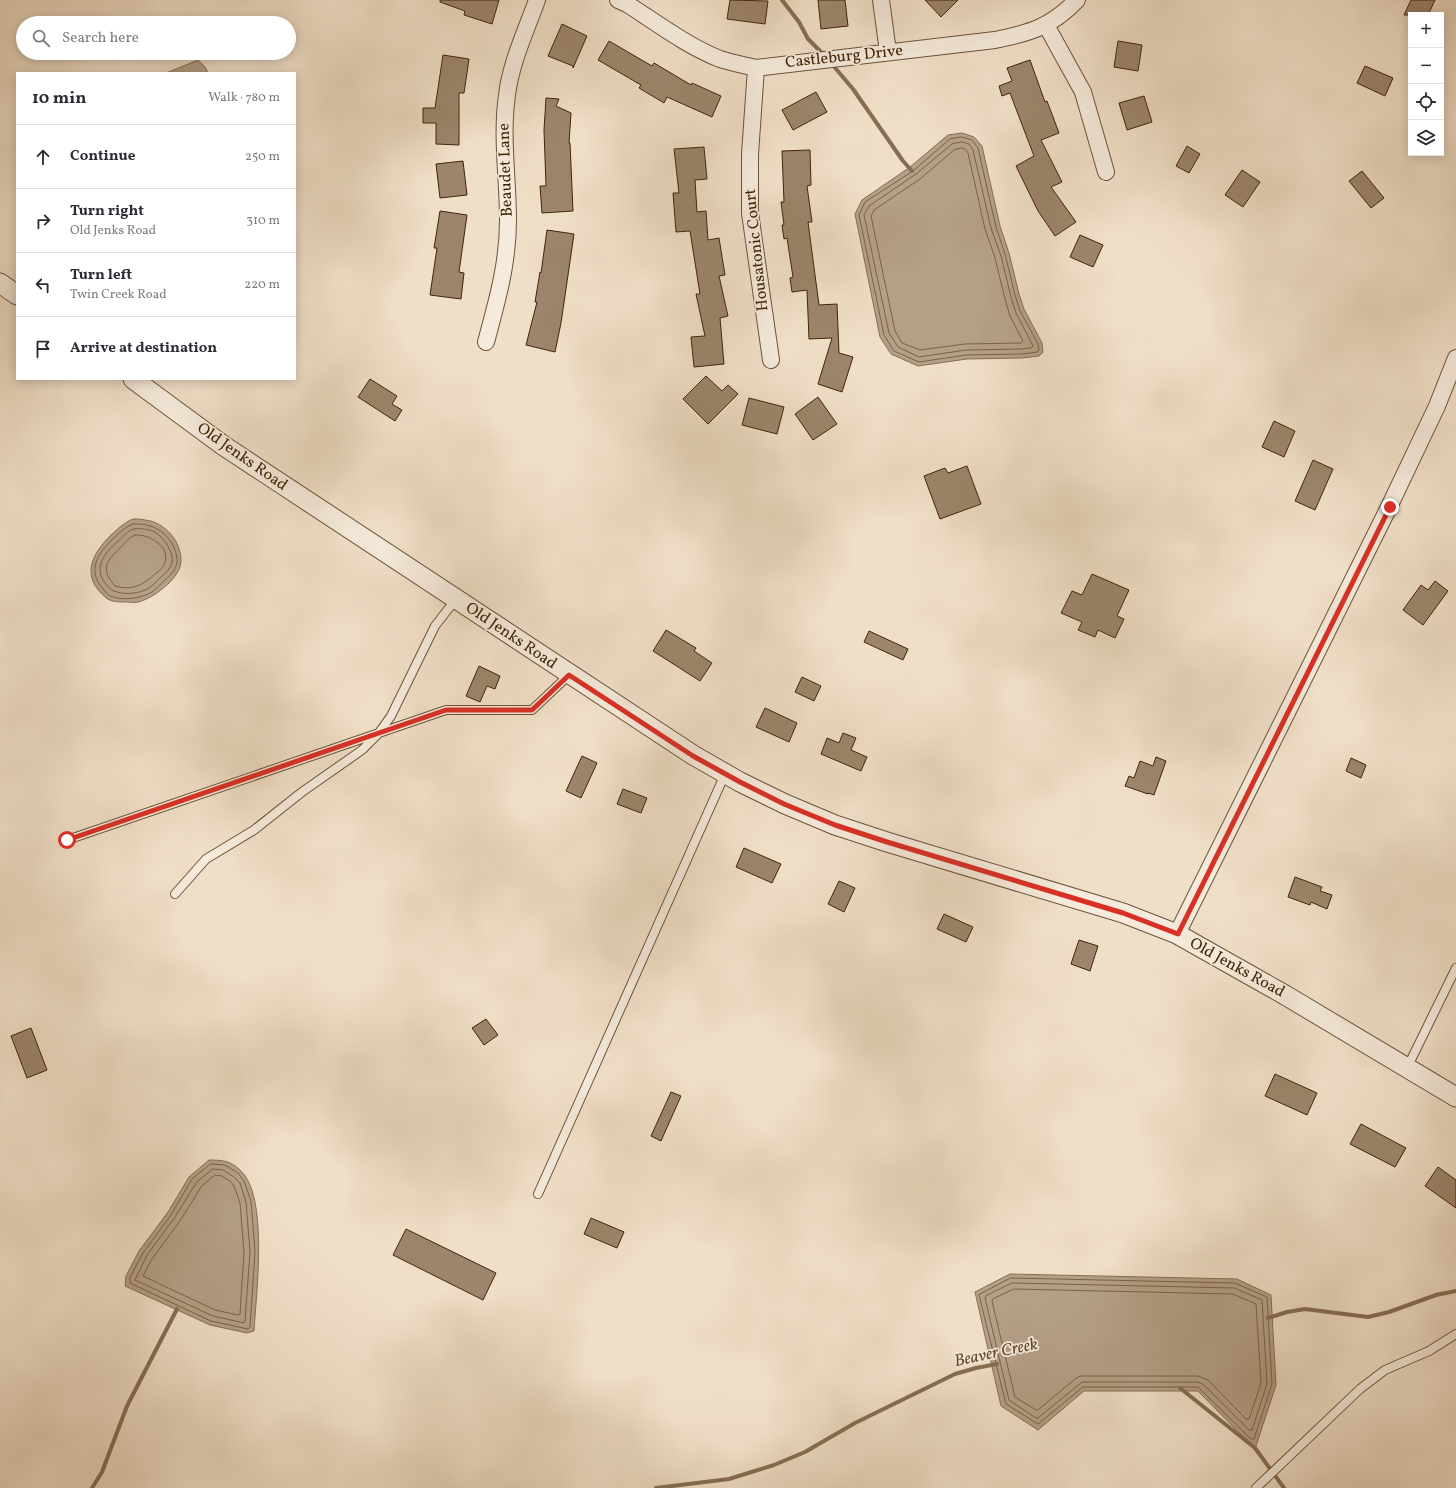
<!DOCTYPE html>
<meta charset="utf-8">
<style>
body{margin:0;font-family:Vollkorn,serif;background:#f7f7f7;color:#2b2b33}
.controls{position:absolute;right:12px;top:12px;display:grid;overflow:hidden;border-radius:0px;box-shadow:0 2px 10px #0003}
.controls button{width:36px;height:36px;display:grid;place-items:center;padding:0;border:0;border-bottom:1px solid #e1e1e2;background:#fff;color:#2b2b33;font:20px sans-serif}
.stop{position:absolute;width:12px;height:12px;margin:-9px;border:3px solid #d93025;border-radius:50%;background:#fff}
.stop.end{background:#d93025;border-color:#fff;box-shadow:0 1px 4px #0008}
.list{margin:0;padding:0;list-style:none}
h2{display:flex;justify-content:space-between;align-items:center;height:52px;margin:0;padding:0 16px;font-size:17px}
h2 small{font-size:13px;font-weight:400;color:#7c7c81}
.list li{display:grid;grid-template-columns:26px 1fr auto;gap:12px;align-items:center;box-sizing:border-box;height:64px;padding:0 16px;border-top:1px solid #e1e1e2}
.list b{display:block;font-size:15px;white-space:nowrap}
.list p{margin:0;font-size:13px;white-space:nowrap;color:#7c7c81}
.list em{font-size:13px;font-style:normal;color:#7c7c81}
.icon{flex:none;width:22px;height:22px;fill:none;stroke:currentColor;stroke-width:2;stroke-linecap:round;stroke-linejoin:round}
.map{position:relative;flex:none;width:1456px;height:1488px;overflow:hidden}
.search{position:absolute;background:#fff;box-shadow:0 2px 10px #0003;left:16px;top:16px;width:280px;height:44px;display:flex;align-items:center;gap:10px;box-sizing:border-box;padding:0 14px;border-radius:22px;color:#7c7c81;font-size:15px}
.panel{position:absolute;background:#fff;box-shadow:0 2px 10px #0003;left:16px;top:72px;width:280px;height:308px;border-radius:0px}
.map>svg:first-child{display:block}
</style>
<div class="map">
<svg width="1456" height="1488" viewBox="0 0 1456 1488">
<rect width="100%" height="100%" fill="#f0dfc8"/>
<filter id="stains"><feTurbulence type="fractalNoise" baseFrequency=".005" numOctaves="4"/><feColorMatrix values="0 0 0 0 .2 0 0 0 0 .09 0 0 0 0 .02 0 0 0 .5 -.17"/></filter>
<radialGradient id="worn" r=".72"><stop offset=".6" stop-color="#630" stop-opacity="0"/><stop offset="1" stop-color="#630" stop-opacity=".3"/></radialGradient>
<!-- water -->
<path fill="#b49f87" stroke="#866e54" d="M198,60L205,67L208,73H166Z
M962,133L974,137L982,146L1000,226L1009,253L1019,294L1024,309L1042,343L1043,352L1039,356L1022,358L967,359L918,366L891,354L880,337L855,214L862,200L910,167L948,135Z
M133,519C137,519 141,519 145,520C165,522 182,542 181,562C180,579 152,599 138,602C134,603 129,602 126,602C119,602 110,602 105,597C81,576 91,555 111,535C118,529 123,523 133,519Z
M209,1160C222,1160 231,1161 240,1170C269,1195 256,1295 254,1331L247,1333L210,1325L125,1286L126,1276L139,1251L168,1212L189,1177Z
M1010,1274L1237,1279L1271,1295L1276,1385L1255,1449L1198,1391H1084L1038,1430L1001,1406L975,1292Z"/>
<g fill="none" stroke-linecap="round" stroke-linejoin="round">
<!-- shore -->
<path stroke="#7a6248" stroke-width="1" d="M962,137L972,140L978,148L996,227L1005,254L1015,295L1020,311L1038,344L1039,350L1037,352L1022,354L966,355L919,362L894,351L884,335L859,215L865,202L913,171L950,139Z
M962,142L969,144L973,150L991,228L1001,256L1011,297L1016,313L1033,346L1031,348L1021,349L966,350L919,357L898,347L889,333L864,215L869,206L916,174L952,144Z
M961,148L965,149L968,153L985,229L995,258L1005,299L1010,316L1023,341L1021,343L965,344L920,350L902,343L895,331L871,216L874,210L920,179L954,150Z
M133,524C151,523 164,530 173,545C175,550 178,557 177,563C176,569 170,576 165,580C161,584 156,589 152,592C140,599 123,601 110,596C106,594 103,588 100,585C87,567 101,550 114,538C120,532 125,527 133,524Z
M134,529C141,528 148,529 155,532C164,538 174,552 172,563C170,569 165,574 161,577C157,581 153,585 149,588C140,594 124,595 114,591C110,590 108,586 105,583C93,567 105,553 117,542C123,537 127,531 134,529Z
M135,535C149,534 170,546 165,562C164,567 159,571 155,574C143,585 132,591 115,586C100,569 106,561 121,547C125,543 129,537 135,535Z
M211,1164L225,1165L238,1173L244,1181L251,1201L255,1252L250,1327L248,1329L211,1321L130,1283V1277L143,1253L171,1215L192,1179Z
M213,1169L223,1170L234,1177L240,1183L246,1202L250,1252L245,1321L244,1323L213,1316L135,1280L147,1255L175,1217L196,1183Z
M215,1175L222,1176L230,1181L234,1186L240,1203L244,1252L240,1314L238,1315L215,1310L143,1276L152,1259L180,1221L201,1187Z
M1011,1278L1235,1283L1267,1297L1272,1384L1254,1439H1251L1198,1387H1083L1038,1424L1006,1404L979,1295Z
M1012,1283L1234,1288L1262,1300L1267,1384L1252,1430H1249L1204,1385L1198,1382H1082L1038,1418H1036L1009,1400L985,1298L986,1296Z
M1014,1289L1233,1294L1256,1304L1261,1383L1249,1419H1246L1208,1380L1198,1376H1080L1075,1379L1038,1410H1036L1015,1397L992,1301L993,1299Z"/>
<!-- stream -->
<path stroke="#866e54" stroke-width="4" d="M782,0L799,22L808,39L824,55
M831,63L853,89L903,161L912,171
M1268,1318L1287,1312L1305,1309L1368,1317L1389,1312L1436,1295L1456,1291
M1180,1388L1255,1448L1284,1488
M92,1488L102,1472L127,1406L177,1309
M656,1488L729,1479L774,1465L805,1452L855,1423L955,1374L976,1368L997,1364"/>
</g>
<!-- building -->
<path fill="#9c856c" stroke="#402408" d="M440,0H499L492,24L464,15L465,11L440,2Z
M730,0L768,1L765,24L727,19Z
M818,0H845L848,26L821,29Z
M925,0H958L941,17Z
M1411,0H1435L1428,15H1404Z
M562,24L587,36L573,68V66L548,56Z
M609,41L652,66L654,63L691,85L692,83L721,96L712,117L667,97L664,103L639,88L641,85L598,60Z
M1118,41L1142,45L1138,71L1114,67Z
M443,55L469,59L464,93H459V145L436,144V123H423V108H435Z
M1030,60L1045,102L1047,101L1059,133L1041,140L1062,182L1051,187L1076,222L1055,236L1038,211L1016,166L1034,156L1010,93L1002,96L999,86L1012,81L1007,68Z
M1365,66L1393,78L1385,96L1357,83Z
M816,92L827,112L793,130L782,110Z
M1144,96L1152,122L1127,130L1119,103Z
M546,98L559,99L556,106L571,113L569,143H570L573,211L542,213L540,186H546L544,130Z
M1187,146L1200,154L1189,173L1176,166Z
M704,147L707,179L695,180L697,212L706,211L708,240L719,238L725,275L719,276L728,316L720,318L724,364L694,367L691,337L705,336L696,294H700L690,231L676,232L673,193H679L674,149Z
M810,150L811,185L807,186L812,222H808L819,305L837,304L839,353L853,357L842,392L818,384L832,338L809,339L807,290L792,292L790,278L793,277L787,238L784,239L782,225H784L781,202H784L782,151Z
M463,161L467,195L440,198L436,164Z
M1242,170L1260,182L1243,207L1225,195Z
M1362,171L1384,198L1371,208L1349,181Z
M440,211L467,215L459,272L464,273L461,299L430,295L437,248H434Z
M547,230L574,234L561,323L555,352L526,345L537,302H535L540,272L541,273Z
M1080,235L1103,245L1093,267L1070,257Z
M706,376L722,391L728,385L738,394L708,424L683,399Z
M370,379L397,396L392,404L402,410L395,421L358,397Z
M818,397L837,424L813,440L795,414Z
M749,398L784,407L777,434L742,425Z
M1274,421L1295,431L1284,457L1262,447Z
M1313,460L1333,469L1315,510L1295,501Z
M967,466L981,504L940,519L924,476L945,468L948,473Z
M1092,574L1129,590L1117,616L1124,619L1115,638L1098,630L1095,637L1078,630L1082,622L1061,613L1072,591L1082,595Z
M1435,581L1448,591L1423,625L1403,610L1421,585L1428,590Z
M666,630L696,648L694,651L712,663L700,681L653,651Z
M869,631L908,649L903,660L864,642Z
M479,666L500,676L495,689L487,686L480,702L466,696Z
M802,677L821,686L814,701L795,692Z
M765,708L797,723L789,742L756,727Z
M843,733L856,738L851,750L867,757L861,771L821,754L827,738L839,743Z
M582,756L597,763L581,798L566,791Z
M1156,757L1166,761L1154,795L1148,793V794L1125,786L1129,776L1134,778L1140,761L1153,766Z
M1351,758L1366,765L1361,778L1346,771Z
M623,789L647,798L641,813L617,804Z
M744,848L781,864L772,883L736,867Z
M1295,877L1322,887L1320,891L1332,895L1327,909L1311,902L1310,905L1288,897Z
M839,881L855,888L844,912L828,904Z
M944,914L973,927L966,942L937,929Z
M1079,940L1098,946L1090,971L1071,964Z
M486,1019L498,1035L484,1045L472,1028Z
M31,1028L47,1070L27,1078L11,1036Z
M1275,1074L1317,1093L1307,1115L1265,1096Z
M671,1092L681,1096L661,1141L651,1136Z
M1361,1124L1406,1148L1395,1167L1350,1144Z
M1438,1167L1456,1180V1208L1425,1186Z
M591,1218L624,1232L617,1248L584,1234Z
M406,1229L496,1273L483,1300L393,1255Z"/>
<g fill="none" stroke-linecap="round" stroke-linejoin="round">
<defs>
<path id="service" d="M67,840L446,710H532L569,675
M175,894L206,859L254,830L302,792L362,750L378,734L391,716L435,626L456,599
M1407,1068L1456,968
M538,1194L725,774
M1256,1488L1360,1389L1385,1370L1429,1351L1456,1334"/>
<path id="minor" d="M618,0L627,4C657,23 687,46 720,59C732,63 744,65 756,68L995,40C1030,33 1051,27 1077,0
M881,0L888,52
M1046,25L1083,92L1106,172
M756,68L750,154V213L771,360
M486,342C497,301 508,264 508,220C508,178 501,137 507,95C511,62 526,31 537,0
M1177,934L1389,507L1437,406L1456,358"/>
<path id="tertiary" d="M0,283L17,295
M133,379L224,446L693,755L740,782L785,804L835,825L887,842L1123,913L1177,934L1285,995L1456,1097"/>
</defs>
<!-- service casing -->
<use href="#service" stroke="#6c5338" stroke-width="10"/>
<!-- minor casing -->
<use href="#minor" stroke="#6c5338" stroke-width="18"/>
<!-- tertiary casing -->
<use href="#tertiary" stroke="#6c5338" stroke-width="21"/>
<!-- service -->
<use href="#service" stroke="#f5eadb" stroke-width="8"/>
<!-- minor -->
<use href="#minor" stroke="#f5eadb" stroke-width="16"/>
<!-- tertiary -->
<use href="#tertiary" stroke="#f5eadb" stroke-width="19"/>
</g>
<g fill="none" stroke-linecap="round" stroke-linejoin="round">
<!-- route -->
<path stroke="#d93025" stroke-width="5" d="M67,840L446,710H532L569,675L693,756L740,782L784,804L835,825L887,842L1123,913L1178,934L1390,507"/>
</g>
<g text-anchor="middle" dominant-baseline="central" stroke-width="3.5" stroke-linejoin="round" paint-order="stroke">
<!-- street labels -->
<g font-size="16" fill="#402408" stroke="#f5eadb">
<text transform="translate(844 57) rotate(-6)">Castleburg Drive</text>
<text transform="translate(506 170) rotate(-92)">Beaudet Lane</text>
<text transform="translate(757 250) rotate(-96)">Housatonic Court</text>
<text transform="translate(242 457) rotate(35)">Old Jenks Road</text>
<text transform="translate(511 636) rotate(34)">Old Jenks Road</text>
<text transform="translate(1237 968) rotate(29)">Old Jenks Road</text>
</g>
<!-- water labels -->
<g font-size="17" font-style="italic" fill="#63492e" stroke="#f5eadb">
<text transform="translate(996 1353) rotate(-12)">Beaver Creek</text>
</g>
</g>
<rect width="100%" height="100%" filter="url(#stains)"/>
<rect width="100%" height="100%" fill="url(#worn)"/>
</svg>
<div class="controls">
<button>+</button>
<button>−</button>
<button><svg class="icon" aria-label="locate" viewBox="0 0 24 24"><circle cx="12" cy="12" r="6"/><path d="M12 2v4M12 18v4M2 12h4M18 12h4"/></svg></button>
<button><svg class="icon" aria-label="layers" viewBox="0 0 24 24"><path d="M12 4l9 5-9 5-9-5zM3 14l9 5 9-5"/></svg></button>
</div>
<div class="stop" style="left:67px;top:840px"></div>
<div class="stop end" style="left:1390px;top:507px"></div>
<div class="search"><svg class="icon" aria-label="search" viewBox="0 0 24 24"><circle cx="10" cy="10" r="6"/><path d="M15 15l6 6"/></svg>Search here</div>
<section class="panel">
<h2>10 min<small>Walk · 780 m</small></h2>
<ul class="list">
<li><svg class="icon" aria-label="ahead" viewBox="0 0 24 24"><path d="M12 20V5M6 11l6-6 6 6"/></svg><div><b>Continue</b></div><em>250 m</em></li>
<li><svg class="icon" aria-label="right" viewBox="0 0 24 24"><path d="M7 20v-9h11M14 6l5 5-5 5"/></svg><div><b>Turn right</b><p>Old Jenks Road</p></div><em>310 m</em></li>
<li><svg class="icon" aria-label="left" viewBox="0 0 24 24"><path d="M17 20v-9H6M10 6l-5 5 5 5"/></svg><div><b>Turn left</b><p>Twin Creek Road</p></div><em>220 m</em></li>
<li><svg class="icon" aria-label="arrive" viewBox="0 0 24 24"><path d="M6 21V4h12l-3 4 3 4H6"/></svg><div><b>Arrive at destination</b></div></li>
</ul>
</section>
</div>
